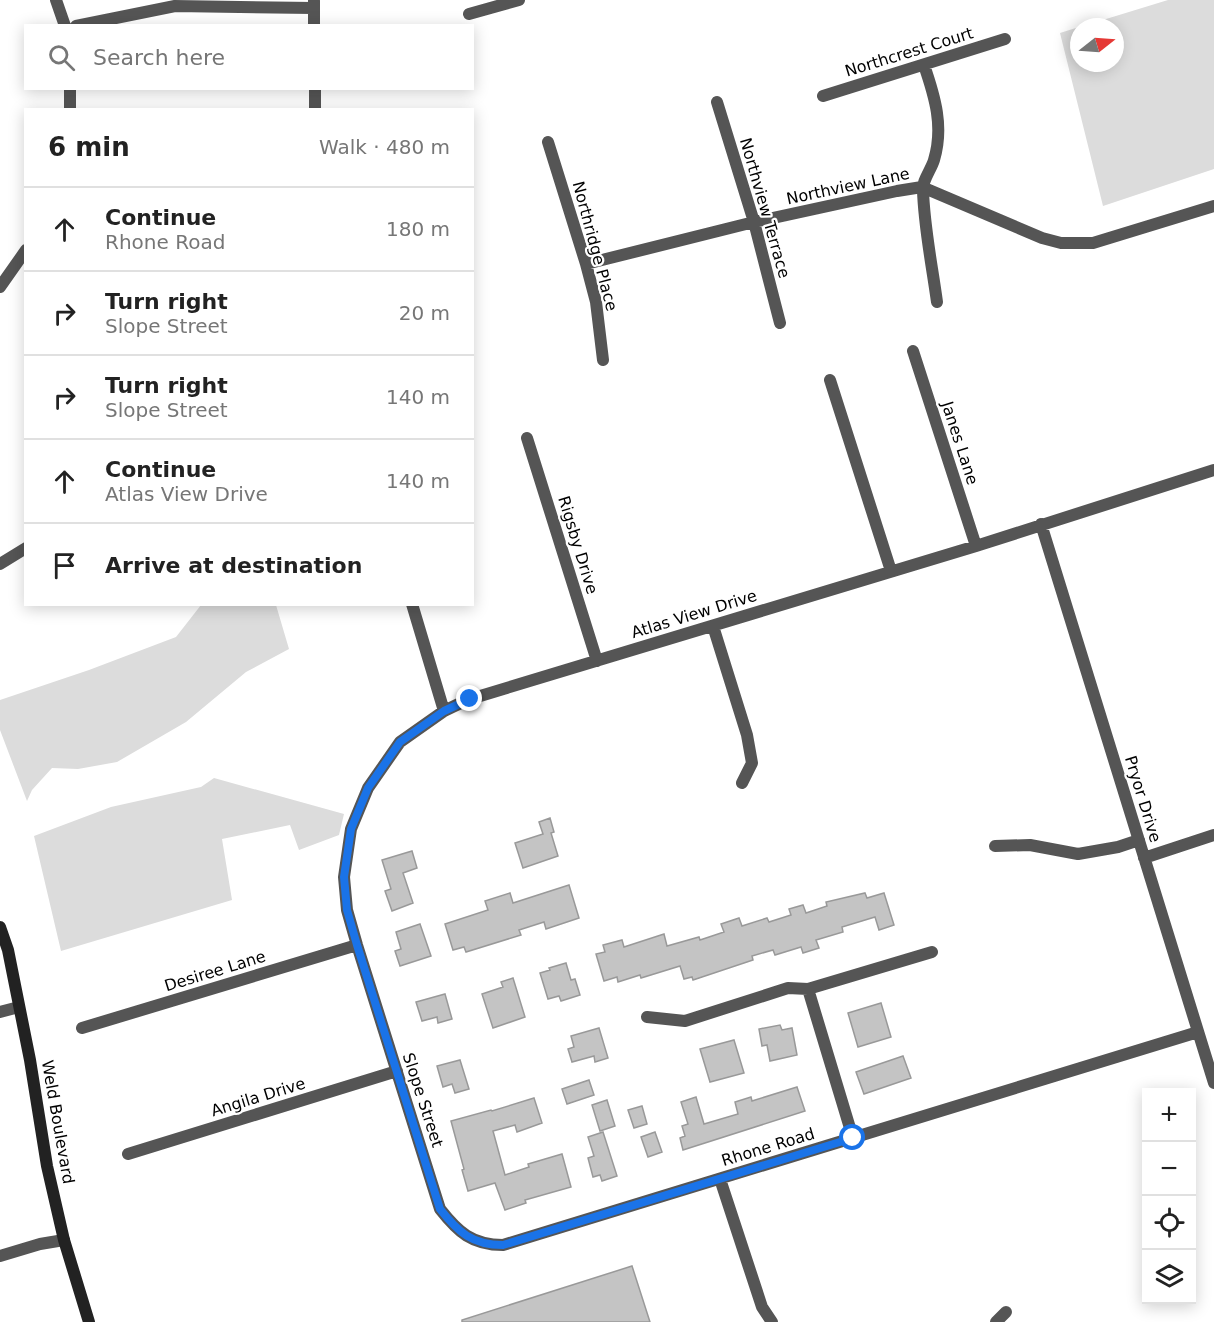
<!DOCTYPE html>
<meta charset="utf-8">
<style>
body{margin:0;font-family:"DejaVu Sans",sans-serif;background:#f6f6f6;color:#222}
.controls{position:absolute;right:18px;bottom:18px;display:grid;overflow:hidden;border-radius:0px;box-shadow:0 3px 15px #0003}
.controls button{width:54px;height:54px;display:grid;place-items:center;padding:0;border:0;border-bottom:2px solid #e0e0e0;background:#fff;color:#222;font:30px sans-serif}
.compass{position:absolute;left:1070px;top:18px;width:54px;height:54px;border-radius:50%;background:#fff;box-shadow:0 3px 15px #0003;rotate:73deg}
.stop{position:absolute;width:18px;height:18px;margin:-14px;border:4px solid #1a73e8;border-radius:50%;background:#fff}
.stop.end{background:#1a73e8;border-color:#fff;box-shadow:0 2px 6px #0008}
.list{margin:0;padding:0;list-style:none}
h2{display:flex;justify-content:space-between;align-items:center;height:78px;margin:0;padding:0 24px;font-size:26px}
h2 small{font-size:20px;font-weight:400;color:#767676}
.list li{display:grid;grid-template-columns:39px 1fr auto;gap:18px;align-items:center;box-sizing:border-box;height:84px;padding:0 24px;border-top:2px solid #e0e0e0}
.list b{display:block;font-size:22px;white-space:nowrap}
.list p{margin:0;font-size:20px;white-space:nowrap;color:#767676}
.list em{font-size:20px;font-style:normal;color:#767676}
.icon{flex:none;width:33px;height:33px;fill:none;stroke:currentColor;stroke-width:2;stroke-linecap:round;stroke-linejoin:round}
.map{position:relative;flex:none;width:1214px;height:1322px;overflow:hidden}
.search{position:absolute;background:#fff;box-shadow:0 3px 15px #0003;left:24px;top:24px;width:450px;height:66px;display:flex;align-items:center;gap:15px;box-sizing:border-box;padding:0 21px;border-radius:0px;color:#767676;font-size:22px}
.panel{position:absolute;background:#fff;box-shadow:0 3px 15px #0003;left:24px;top:108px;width:450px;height:498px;border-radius:0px}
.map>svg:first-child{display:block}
</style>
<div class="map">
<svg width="1214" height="1322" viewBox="0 0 1214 1322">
<rect width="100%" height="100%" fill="#fff"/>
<!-- green -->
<path fill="#dcdcdc" d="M1168,0H1214V169L1103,206L1060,33L1079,27V63H1115V27H1080Z
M201,605H276L289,649L246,672L186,722L117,762L78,769L52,768L32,790L27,801L0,730V700L89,670L176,637Z
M214,778L344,814L339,835L299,850L290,825L222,839L232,900L61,951L34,836L111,807L201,787Z"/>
<!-- building -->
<path fill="#c4c4c4" stroke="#999" stroke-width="1.5" d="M550,818L554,832L551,833L558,856L523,868L515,843L543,834L539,822Z
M412,851L417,868L403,873L413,903L392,911L385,891L391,889L382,860Z
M569,885L579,918L546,929L544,922L519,930L521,935L466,952L464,947L453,950L445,924L488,910L485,901L510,893L513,903Z
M865,893L867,898L884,893L894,925L879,930L875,917L842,927L843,932L816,940L819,948L803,953L801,947L775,955L773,950L752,956L753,960L693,980L692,977L684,979L680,966L641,978L640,975L618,982L617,977L604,981L596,954L605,952L603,945L622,940L624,947L664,934L667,946L699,937L700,940L724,932L721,924L739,918L742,926L767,918L769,922L791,915L789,909L803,905L806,913L827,906L826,902Z
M420,924L431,956L400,966L395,951L401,949L396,932Z
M566,963L571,980L575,979L580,995L561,1001L559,996L548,999L540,973L550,970L549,968Z
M513,978L525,1017L493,1028L482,994L503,987L501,982Z
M445,994L452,1019L438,1023L437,1017L422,1021L416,1002Z
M881,1003L891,1037L858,1047L848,1013Z
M780,1025L782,1030L792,1028L797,1055L770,1061L767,1045L762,1046L759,1029Z
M599,1028L608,1058L595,1062L594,1056L572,1062L568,1049L574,1047L571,1036Z
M734,1040L744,1073L710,1082L700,1049Z
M903,1056L911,1078L864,1094L856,1072Z
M460,1060L469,1089L455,1093L452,1084L443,1087L437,1066Z
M589,1080L594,1095L567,1104L562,1089Z
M797,1087L805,1111L683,1150L680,1138L685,1136L682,1126L688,1124L681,1102L696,1097L704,1124L738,1114L735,1102L751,1097L752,1101Z
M534,1098L542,1123L517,1132L515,1125L493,1131L505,1175L529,1167L528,1164L562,1154L571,1187L525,1200L526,1203L505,1210L495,1183L468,1191L462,1170L464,1169L451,1121L491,1110L492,1111Z
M607,1100L615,1126L600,1131L592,1105Z
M642,1106L647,1124L634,1128L628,1110Z
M603,1132L617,1176L602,1181L600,1175L593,1177L588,1158L594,1156L588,1137Z
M655,1132L662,1152L648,1157L641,1137Z
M632,1266L650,1322H462V1320Z"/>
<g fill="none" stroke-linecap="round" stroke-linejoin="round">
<!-- street -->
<path stroke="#555" stroke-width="12" d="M56,0L65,26
M314,1V26
M469,14L519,0
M76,26L175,6L313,8
M924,65C935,97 944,127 934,160C931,170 922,181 923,190C924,227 932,265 937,302
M315,88V110
M823,96L1005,39
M717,102L754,222L780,323
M70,110V88
M548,142L586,264L596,302L603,360
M586,264L754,222L897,191L922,187L1042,238L1061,243H1093L1214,206
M0,287L26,250
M913,351L976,546
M830,380L891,571
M527,438L597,661
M1041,524L1214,1083
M0,564L26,548
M412,604L444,711
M713,626L747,735L752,763L742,783
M995,846L1030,845L1078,854L1118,847L1139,840
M1144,858L1214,835
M808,989L853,1138
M0,1012L19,1007
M647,1017L685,1021L788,988L808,989L932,952
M82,1028L357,945
M1198,1032L503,1245C472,1245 458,1232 440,1209L357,945L347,910L344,877L351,829L368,788L400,742L444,711L467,700L976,546L1214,470
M128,1154L397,1071
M720,1179L762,1307L772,1322
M0,1256L40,1244L64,1240
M996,1322L1006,1312"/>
<!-- secondary -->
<path stroke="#222" stroke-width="12" d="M0,927L8,950L30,1060L47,1166L64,1240L89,1322"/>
</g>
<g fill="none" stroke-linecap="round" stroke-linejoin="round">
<!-- route -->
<path stroke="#1a73e8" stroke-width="8" d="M470,699L444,711L400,742L368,788L351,829L344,877L347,910L357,945L440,1209C458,1232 472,1245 503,1245L853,1138"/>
</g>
<g text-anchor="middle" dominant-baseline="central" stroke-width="4.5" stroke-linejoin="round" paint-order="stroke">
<!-- street labels -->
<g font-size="16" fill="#000" stroke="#fff">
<text transform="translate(909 52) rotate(-17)">Northcrest Court</text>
<text transform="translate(848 186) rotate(-12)">Northview Lane</text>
<text transform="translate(765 208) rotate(74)">Northview Terrace</text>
<text transform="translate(595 246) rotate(75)">Northridge Place</text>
<text transform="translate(960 443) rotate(72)">Janes Lane</text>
<text transform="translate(578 545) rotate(73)">Rigsby Drive</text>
<text transform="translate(694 614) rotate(-17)">Atlas View Drive</text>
<text transform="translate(1143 799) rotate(73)">Pryor Drive</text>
<text transform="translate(215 971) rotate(-17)">Desiree Lane</text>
<text transform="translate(258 1097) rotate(-17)">Angila Drive</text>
<text transform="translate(423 1100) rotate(72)">Slope Street</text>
<text transform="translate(58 1122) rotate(80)">Weld Boulevard</text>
<text transform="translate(768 1147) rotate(-17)">Rhone Road</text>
</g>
</g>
</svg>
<div class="controls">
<button>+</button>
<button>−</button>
<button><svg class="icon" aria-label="locate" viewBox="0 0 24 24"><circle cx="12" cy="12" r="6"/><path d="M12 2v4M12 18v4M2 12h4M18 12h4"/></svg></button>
<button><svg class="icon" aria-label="layers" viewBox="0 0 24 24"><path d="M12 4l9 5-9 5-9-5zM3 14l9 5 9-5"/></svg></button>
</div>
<svg class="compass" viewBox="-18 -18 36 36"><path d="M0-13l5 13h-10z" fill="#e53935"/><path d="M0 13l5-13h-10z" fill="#767676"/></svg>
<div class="stop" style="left:853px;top:1138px"></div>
<div class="stop end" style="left:470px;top:699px"></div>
<div class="search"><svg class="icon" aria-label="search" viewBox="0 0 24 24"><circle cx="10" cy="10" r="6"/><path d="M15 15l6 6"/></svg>Search here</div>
<section class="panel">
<h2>6 min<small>Walk · 480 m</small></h2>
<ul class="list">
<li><svg class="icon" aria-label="ahead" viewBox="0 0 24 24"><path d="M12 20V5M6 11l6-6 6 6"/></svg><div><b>Continue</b><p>Rhone Road</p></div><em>180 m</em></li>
<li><svg class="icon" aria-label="right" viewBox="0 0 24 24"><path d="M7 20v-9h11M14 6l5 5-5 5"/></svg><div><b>Turn right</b><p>Slope Street</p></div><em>20 m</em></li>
<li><svg class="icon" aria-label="right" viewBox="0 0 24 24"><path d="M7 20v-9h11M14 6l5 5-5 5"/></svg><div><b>Turn right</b><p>Slope Street</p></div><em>140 m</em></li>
<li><svg class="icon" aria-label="ahead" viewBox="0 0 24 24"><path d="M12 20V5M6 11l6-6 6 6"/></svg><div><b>Continue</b><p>Atlas View Drive</p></div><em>140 m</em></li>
<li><svg class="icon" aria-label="arrive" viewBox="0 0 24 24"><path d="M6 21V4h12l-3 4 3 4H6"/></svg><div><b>Arrive at destination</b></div></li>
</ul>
</section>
</div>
